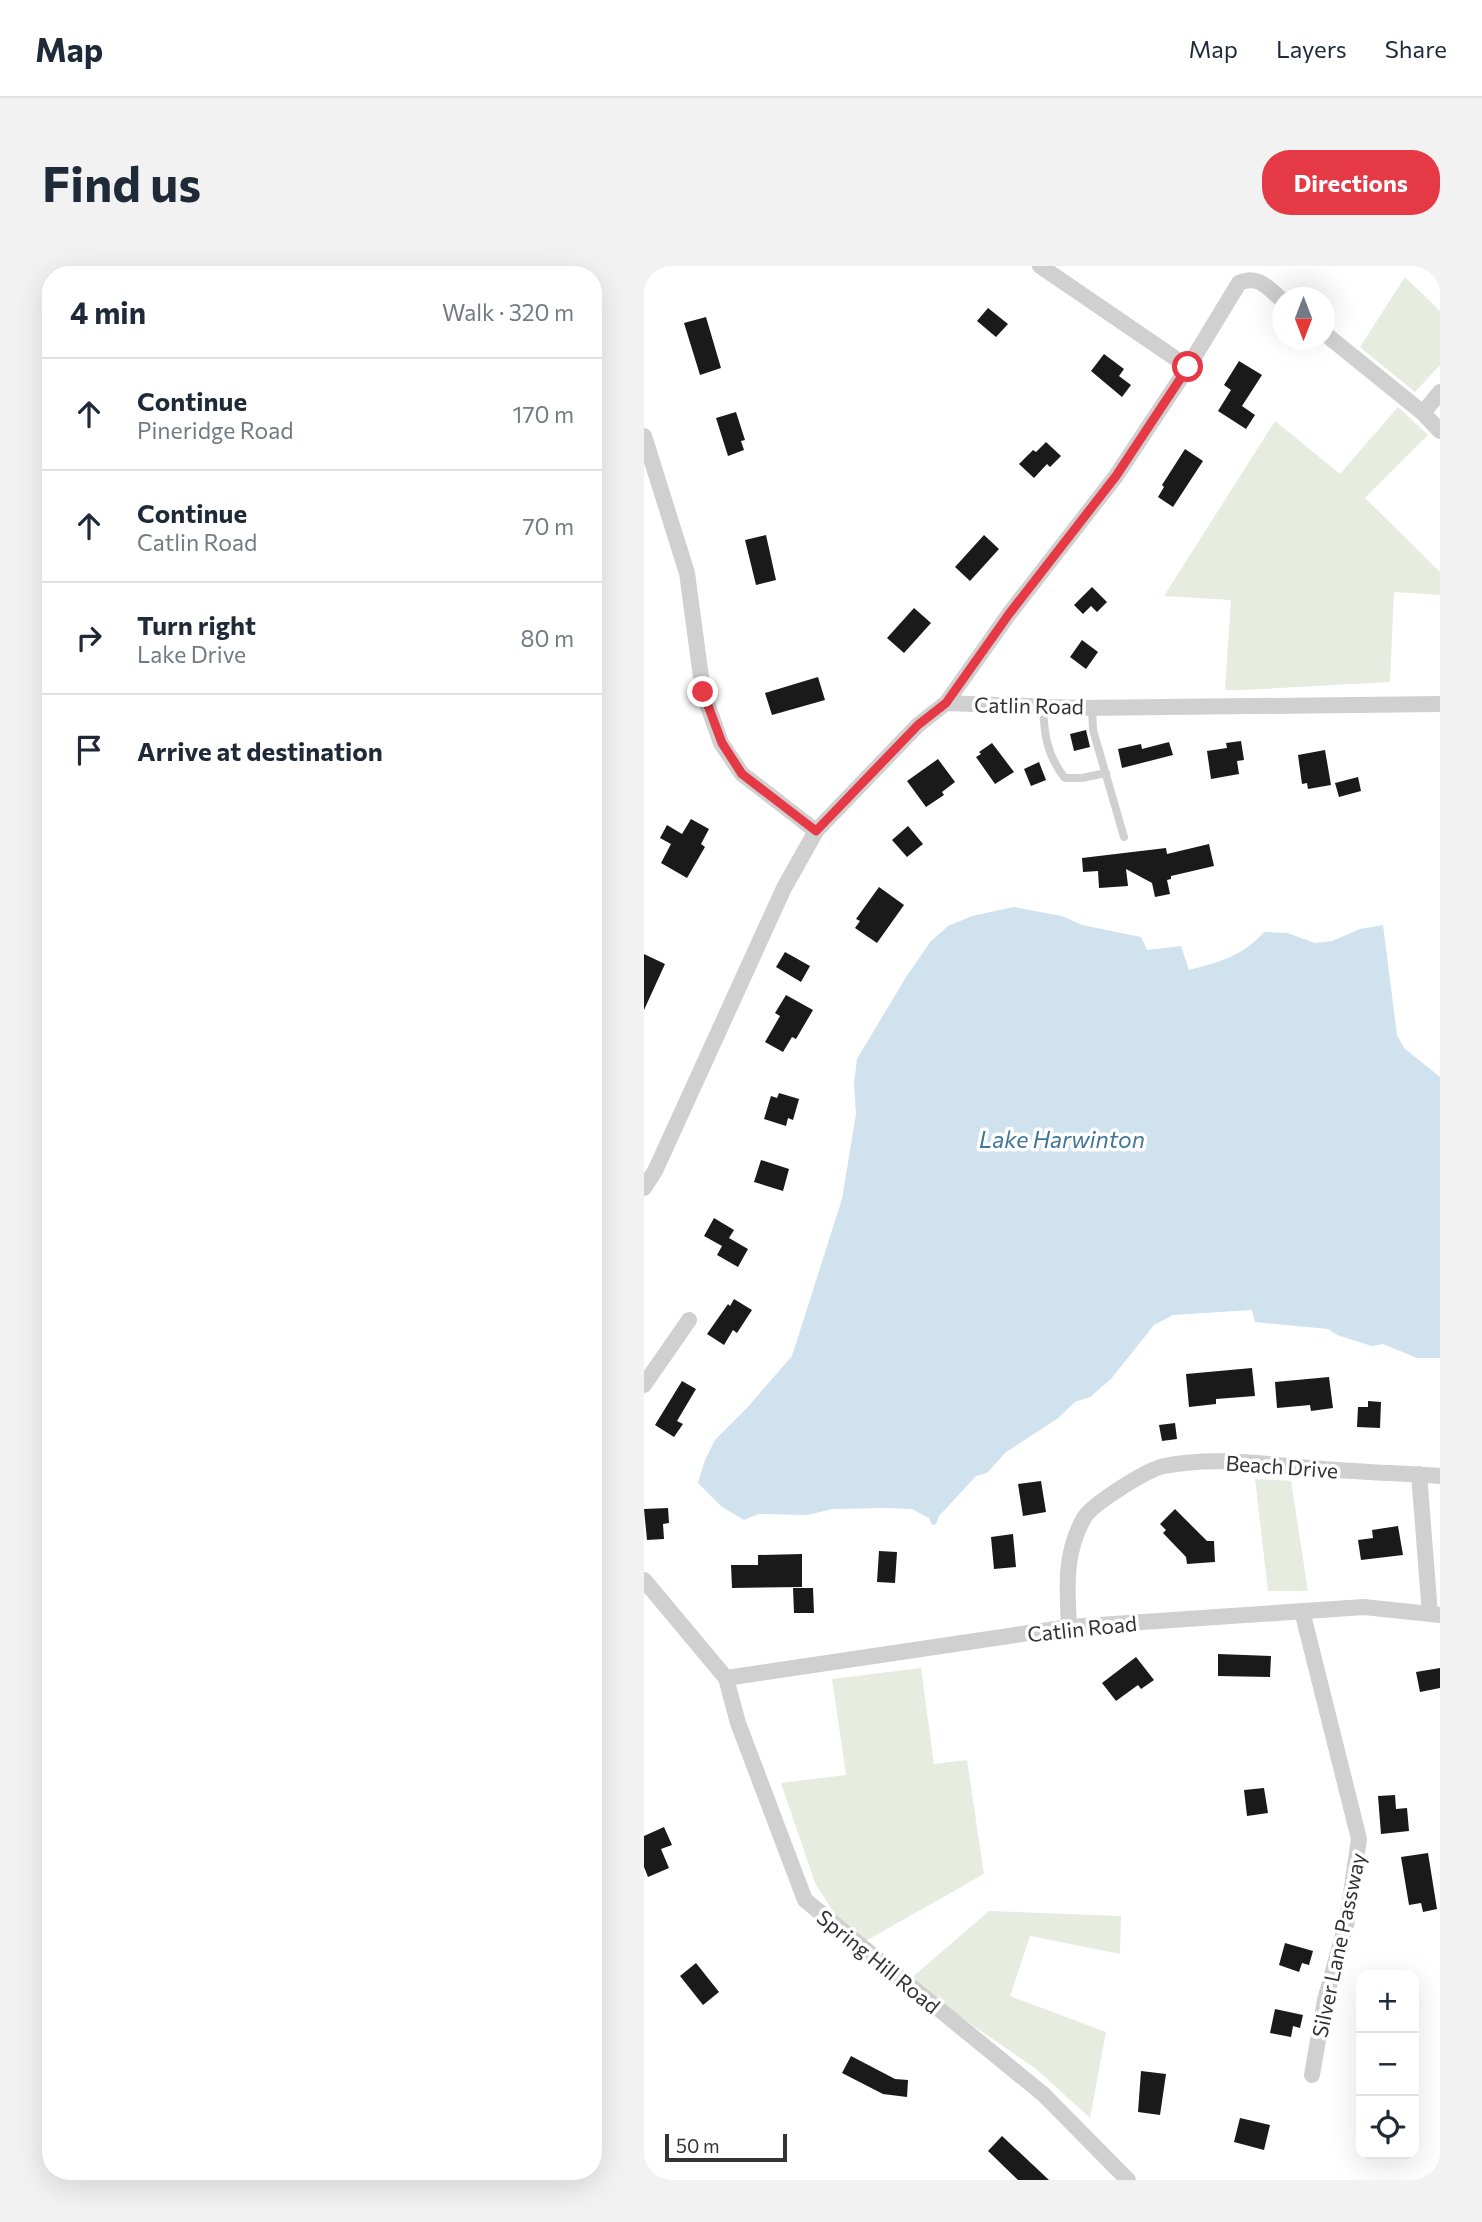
<!DOCTYPE html>
<meta charset="utf-8">
<style>
body{margin:0;font-family:Commissioner,sans-serif;background:#f2f2f3;color:#1f2937}
.controls{position:absolute;right:21px;bottom:21px;display:grid;overflow:hidden;border-radius:14px;box-shadow:0 7px 28px #0002}
.controls button{width:63px;height:63px;display:grid;place-items:center;padding:0;border:0;border-bottom:2px solid #e0e1e3;background:#fff;color:#1f2937;font:35px sans-serif}
.compass{position:absolute;left:628px;top:21px;width:63px;height:63px;border-radius:50%;background:#fff;box-shadow:0 7px 28px #0002;rotate:180deg}
.scale{position:absolute;left:21px;bottom:18px;width:122px;box-sizing:border-box;padding-left:7px;border:4px solid #333;border-top:0;font-size:19px;line-height:24px;white-space:nowrap;color:#333;-webkit-text-stroke:5px #fff;paint-order:stroke}
.stop{position:absolute;width:21px;height:21px;margin:-16px;border:5px solid #e63946;border-radius:50%;background:#fff}
.stop.end{background:#e63946;border-color:#fff;box-shadow:0 2px 7px #0008}
.list{margin:0;padding:0;list-style:none}
h2{display:flex;justify-content:space-between;align-items:center;height:91px;margin:0;padding:0 28px;font-size:30px}
h2 small{font-size:23px;font-weight:400;color:#747a83}
.list li{display:grid;grid-template-columns:46px 1fr auto;gap:21px;align-items:center;box-sizing:border-box;height:112px;padding:0 28px;border-top:2px solid #e0e1e3}
.list b{display:block;font-size:26px;white-space:nowrap}
.list p{margin:0;font-size:23px;white-space:nowrap;color:#747a83}
.list em{font-size:23px;font-style:normal;color:#747a83}
.icon{flex:none;width:38px;height:38px;fill:none;stroke:currentColor;stroke-width:2;stroke-linecap:round;stroke-linejoin:round}
.map{position:relative;flex:none;width:796px;height:1914px;overflow:hidden;border-radius:28px}
header{display:flex;align-items:center;gap:42px;box-sizing:border-box;height:98px;padding:0 35px;background:#fff;border-bottom:2px solid #e0e1e3}
header strong{font-size:33px}
nav{display:flex;gap:38px;margin-inline-start:auto;font-size:24px}
.intro{display:flex;align-items:center;justify-content:space-between;box-sizing:border-box;height:168px;padding:0 42px}
h1{margin:0;font-size:49px}
.button{padding:18px 32px;border-radius:28px;background:#e63946;color:#fff;font-size:24px;font-weight:700}
main{display:flex;gap:42px;padding:0 42px}
aside{flex:1;background:#fff;border-radius:28px;box-shadow:0 7px 28px #0002}
.map>svg:first-child{display:block}
</style>
<header>
<strong>Map</strong>
<nav><a>Map</a><a>Layers</a><a>Share</a></nav>
</header>
<div class="intro"><h1>Find us</h1><a class="button">Directions</a></div>
<main>
<aside>
<h2>4 min<small>Walk · 320 m</small></h2>
<ul class="list">
<li><svg class="icon" aria-label="ahead" viewBox="0 0 24 24"><path d="M12 20V5M6 11l6-6 6 6"/></svg><div><b>Continue</b><p>Pineridge Road</p></div><em>170 m</em></li>
<li><svg class="icon" aria-label="ahead" viewBox="0 0 24 24"><path d="M12 20V5M6 11l6-6 6 6"/></svg><div><b>Continue</b><p>Catlin Road</p></div><em>70 m</em></li>
<li><svg class="icon" aria-label="right" viewBox="0 0 24 24"><path d="M7 20v-9h11M14 6l5 5-5 5"/></svg><div><b>Turn right</b><p>Lake Drive</p></div><em>80 m</em></li>
<li><svg class="icon" aria-label="arrive" viewBox="0 0 24 24"><path d="M6 21V4h12l-3 4 3 4H6"/></svg><div><b>Arrive at destination</b></div></li>
</ul>
</aside>
<div class="map">
<svg width="796" height="1914" viewBox="0 0 796 1914">
<rect width="100%" height="100%" fill="#fff"/>
<!-- green -->
<path fill="#e6ecdf" d="M761,11L796,45V99L771,126L716,81Z
M754,141L784,169L721,232L796,306V329L750,326L746,416L601,424H581L587,334L520,330L631,155L696,208Z
M611,1213L647,1215L664,1325H624Z
M277,1402L290,1498L323,1494L340,1608L218,1677L195,1655L171,1617L137,1517L202,1509L188,1413Z
M345,1645L477,1650L476,1688L386,1670L366,1730L462,1766L446,1852L391,1802L264,1715Z"/>
<!-- water -->
<path fill="#cfe2ee" d="M370,641L418,650L438,659L497,671L503,684L537,680L545,704C576,696 599,690 620,666L643,667L671,677L688,675L716,663L739,659L753,769L760,782L796,811V1092H773L739,1078L728,1080L693,1069L684,1063L611,1056L608,1044L529,1049L510,1059L467,1113L446,1131L431,1136L413,1153L362,1186L343,1207L332,1210L295,1250L292,1258L288,1259L285,1252L268,1243L242,1242L189,1243L163,1249L115,1248L100,1254L78,1241L54,1217L61,1194L71,1174L102,1143L148,1090L198,933L212,848L210,818L213,793L262,711L287,675L304,660L328,650Z"/>
<!-- building -->
<path fill="#1a1a1a" d="M344,42L364,58L352,71L333,55Z
M62,51L77,102L56,109L40,57Z
M460,88L480,103L475,110L487,119L478,131L447,105Z
M595,95L618,109L598,140L611,149L602,163L574,145L587,124L580,119Z
M92,146L101,174L97,175L100,184L84,190L72,152Z
M402,176L417,190L406,201L403,198L390,212L375,198L389,184L392,186Z
M541,183L559,195L529,241L514,231L520,221L518,219Z
M122,269L132,314L112,319L101,274Z
M340,269L355,283L326,315L311,301Z
M448,321L463,336L453,346L447,340L439,348L430,339Z
M270,342L287,357L260,387L243,372Z
M438,374L454,386L442,403L426,391Z
M174,411L181,434L128,449L121,427Z
M442,464L446,481L430,485L426,468Z
M597,475L600,494L593,495L595,508L567,513L563,485L583,482L582,477Z
M525,476L529,489L478,502L474,483L497,478L498,483Z
M348,477L370,506L351,518L332,491L337,488L335,486Z
M681,484L687,519L664,523L663,517L658,518L654,489Z
M294,493L311,516L298,526L300,529L282,541L263,515Z
M395,496L402,514L387,520L380,503Z
M714,511L717,525L695,531L691,517Z
M47,553L65,563L57,578L61,581L43,612L17,597L27,578L16,572L23,559L38,568Z
M264,560L279,578L263,591L248,574Z
M565,578L570,600L527,610V613L523,614L526,628L511,631L508,617L482,603L484,620L455,622L454,605L439,606L438,592L522,582L523,588Z
M235,621L260,639L233,677L211,662L216,655L212,653Z
M141,686L166,700L157,716L132,701Z
M0,688L21,698L0,744Z
M142,729L169,744L152,773L148,771L139,786L121,776L136,750L131,747Z
M135,827L155,833L149,854L144,852L142,860L120,853L127,830L133,832Z
M117,894L145,903L139,925L110,916Z
M70,952L90,964L85,972L104,983L94,1001L73,989L78,980L60,970Z
M90,1033L108,1044L93,1067L89,1064L80,1079L63,1068L84,1038L86,1040Z
M608,1102L611,1130L572,1133V1138L545,1141L542,1108Z
M685,1111L689,1142L667,1145L666,1139L633,1142L631,1116Z
M38,1115L52,1123L33,1155L39,1158L30,1171L11,1159Z
M724,1135L737,1136L736,1162L713,1161L714,1141H724Z
M531,1157L533,1173L518,1175L515,1159Z
M397,1215L402,1246L379,1250L374,1218Z
M24,1242L25,1257L19,1258L20,1273L3,1274L0,1243Z
M531,1243L563,1275H570L571,1296L543,1298L542,1291L519,1267L522,1264L516,1258Z
M754,1260L759,1289L717,1294L714,1274L729,1272L728,1264Z
M369,1268L372,1301L350,1303L347,1271Z
M235,1285L253,1286L251,1317L233,1316Z
M158,1288V1321L88,1322L87,1299H114V1289Z
M149,1322H169L170,1347H150Z
M574,1388L627,1390L626,1411L574,1410Z
M492,1391L510,1414L497,1423L494,1419L472,1435L458,1417Z
M796,1402V1422L776,1426L772,1406Z
M620,1522L624,1547L603,1550L600,1524Z
M751,1529L752,1543L763,1542L765,1565L737,1568L734,1530Z
M20,1561L28,1579L17,1583L25,1602L4,1611L0,1601V1570Z
M784,1587L793,1643L779,1646L777,1637L765,1639L757,1591Z
M641,1677L669,1685L665,1699L658,1697L655,1706L635,1699Z
M52,1697L75,1726L59,1739L36,1710Z
M631,1743L659,1749L656,1762L649,1760L647,1771L626,1767Z
M207,1790L251,1813L264,1814L263,1831L239,1828L198,1807Z
M497,1805L522,1808L516,1849L494,1846Z
M596,1852L626,1859L620,1884L590,1876Z
M358,1870L405,1914H374L344,1885Z"/>
<g fill="none" stroke-linecap="round" stroke-linejoin="round">
<!-- service -->
<path stroke="#d0d0d0" stroke-width="8" d="M399,440C400,468 403,490 421,512H438L462,507
M448,440L449,464L480,571"/>
<!-- minor -->
<path stroke="#d0d0d0" stroke-width="16" d="M396,0L544,101
M680,67L779,147
M796,126L779,147L796,165
M0,170L43,307L59,426L77,477L98,508L172,565
M302,437L365,348L472,210L544,101L595,17C614,8 624,22 638,34
M0,922L11,905L140,622L172,565L274,459L302,437L437,442L796,438
M0,1119L45,1054
M775,1208L786,1348
M0,1314L82,1412L94,1457L161,1634L399,1828L484,1914
M658,1345L715,1573L703,1655L681,1734L668,1809
M425,1361C423,1322 420,1287 440,1252C448,1238 504,1203 520,1200C569,1190 619,1198 668,1202C711,1206 753,1207 796,1210
M82,1412L425,1361L720,1341L796,1349"/>
</g>
<g fill="none" stroke-linecap="round" stroke-linejoin="round">
<!-- route -->
<path stroke="#e63946" stroke-width="9" d="M59,426L78,477L98,508L172,565L274,459L302,437L365,348L472,210L544,101"/>
</g>
<g text-anchor="middle" dominant-baseline="central" stroke-width="7" stroke-linejoin="round" paint-order="stroke">
<!-- street labels -->
<g font-size="21" fill="#333" stroke="#fff">
<text transform="translate(385 439) rotate(1)">Catlin Road</text>
<text transform="translate(638 1200) rotate(4)">Beach Drive</text>
<text transform="translate(438 1362) rotate(-6)">Catlin Road</text>
<text transform="translate(694 1679) rotate(-78)">Silver Lane Passway</text>
<text transform="translate(235 1695) rotate(39)">Spring Hill Road</text>
</g>
<!-- water labels -->
<g font-size="23" font-style="italic" fill="#3f7597" stroke="#fff">
<text x="418" y="873">Lake Harwinton</text>
</g>
</g>
</svg>
<div class="controls">
<button>+</button>
<button>−</button>
<button><svg class="icon" aria-label="locate" viewBox="0 0 24 24"><circle cx="12" cy="12" r="6"/><path d="M12 2v4M12 18v4M2 12h4M18 12h4"/></svg></button>
</div>
<svg class="compass" viewBox="-18 -18 36 36"><path d="M0-13l5 13h-10z" fill="#e53935"/><path d="M0 13l5-13h-10z" fill="#747a83"/></svg>
<div class="scale">50 m</div>
<div class="stop" style="left:544px;top:101px"></div>
<div class="stop end" style="left:59px;top:426px"></div>
</div>
</main>
